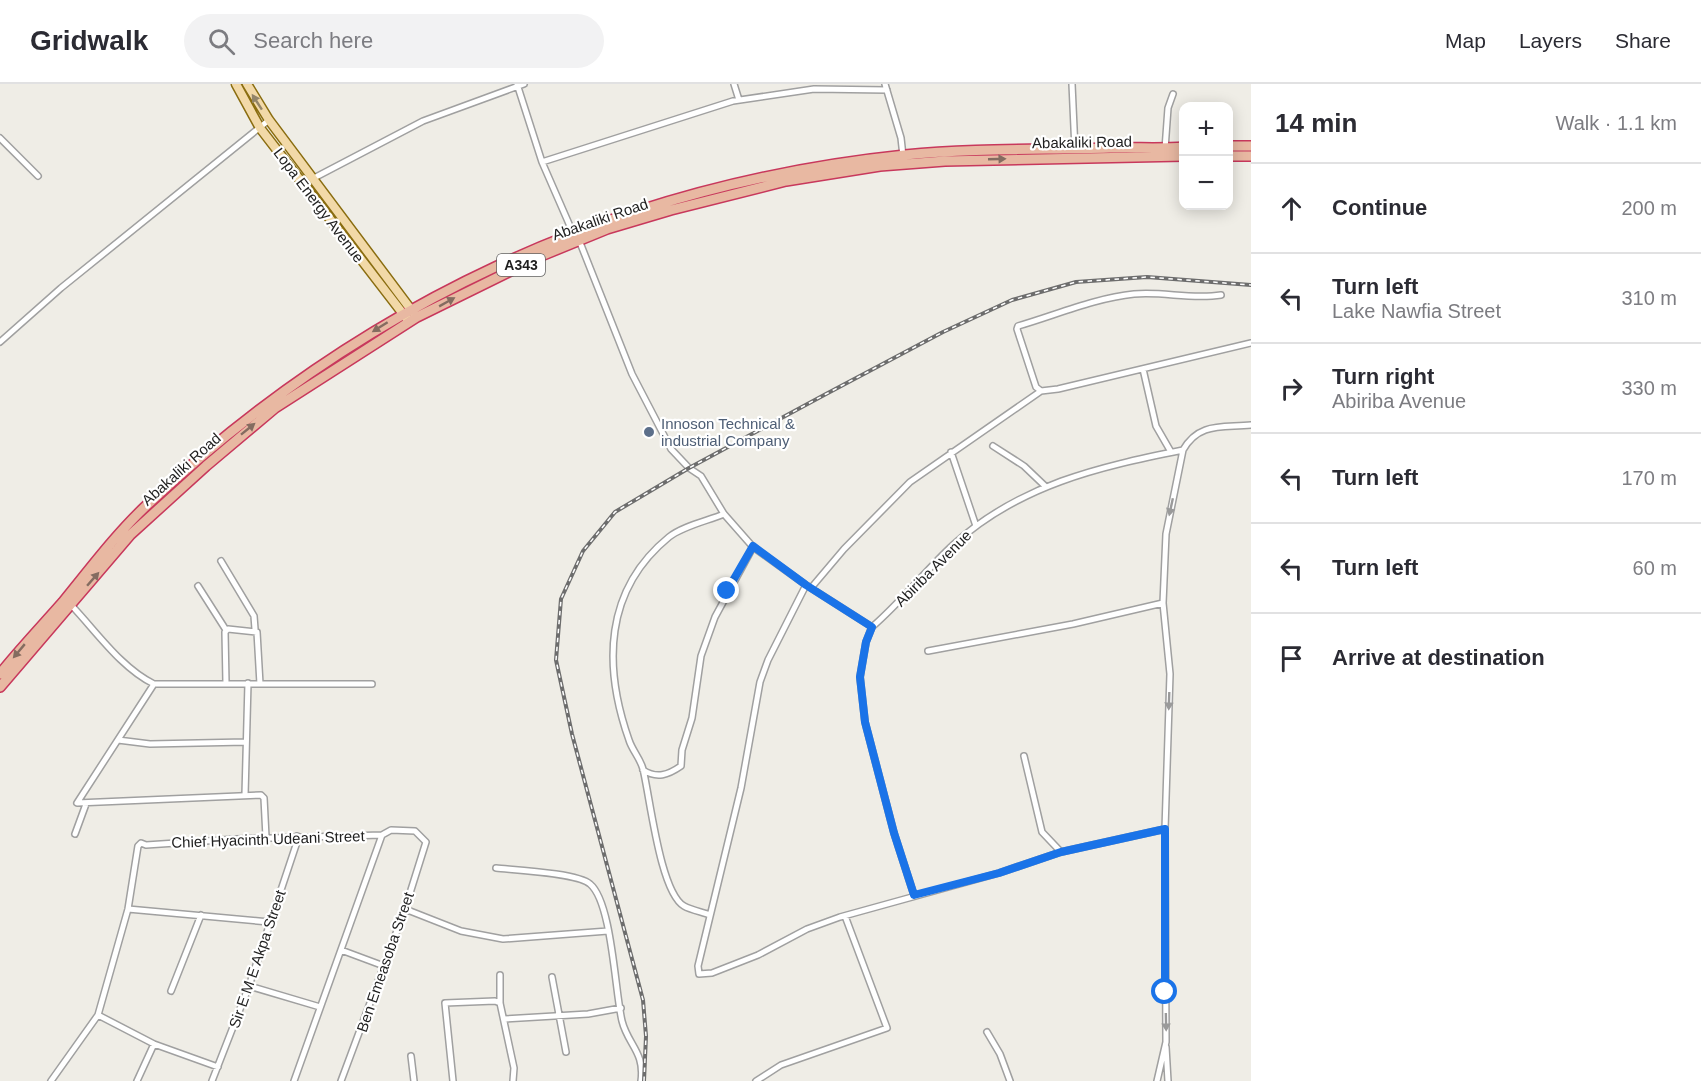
<!DOCTYPE html>
<meta charset="utf-8">
<style>
body{margin:0;font-family:Helvetica,sans-serif;background:#f2f2f3;color:#2b2b33}
.controls{position:absolute;right:18px;top:18px;display:grid;overflow:hidden;border-radius:12px;box-shadow:0 3px 15px #0003}
.controls button{width:54px;height:54px;display:grid;place-items:center;padding:0;border:0;border-bottom:2px solid #e1e1e2;background:#fff;color:#2b2b33;font:30px sans-serif}
.stop{position:absolute;width:18px;height:18px;margin:-14px;border:4px solid #1a73e8;border-radius:50%;background:#fff}
.stop.end{background:#1a73e8;border-color:#fff;box-shadow:0 2px 6px #0008}
.list{margin:0;padding:0;list-style:none}
h2{display:flex;justify-content:space-between;align-items:center;height:78px;margin:0;padding:0 24px;font-size:26px}
h2 small{font-size:20px;font-weight:400;color:#7c7c81}
.list li{display:grid;grid-template-columns:39px 1fr auto;gap:18px;align-items:center;box-sizing:border-box;height:90px;padding:0 24px;border-top:2px solid #e1e1e2}
.list b{display:block;font-size:22px;white-space:nowrap}
.list p{margin:0;font-size:20px;white-space:nowrap;color:#7c7c81}
.list em{font-size:20px;font-style:normal;color:#7c7c81}
.icon{flex:none;width:33px;height:33px;fill:none;stroke:currentColor;stroke-width:2;stroke-linecap:round;stroke-linejoin:round}
.map{position:relative;flex:none;width:1251px;height:997px;overflow:hidden}
header{display:flex;align-items:center;gap:36px;box-sizing:border-box;height:84px;padding:0 30px;background:#fff;border-bottom:2px solid #e1e1e2}
header strong{font-size:28px}
nav{display:flex;gap:33px;margin-inline-start:auto;font-size:21px}
.search{width:420px;height:54px;background:#f2f2f3;display:flex;align-items:center;gap:15px;box-sizing:border-box;padding:0 21px;border-radius:33px;color:#7c7c81;font-size:22px}
main{display:flex}
aside{flex:1;background:#fff}
.map>svg:first-child{display:block}
</style>
<header>
<strong>Gridwalk</strong>
<div class="search"><svg class="icon" aria-label="search" viewBox="0 0 24 24"><circle cx="10" cy="10" r="6"/><path d="M15 15l6 6"/></svg>Search here</div>
<nav><a>Map</a><a>Layers</a><a>Share</a></nav>
</header>
<main>
<div class="map">
<svg width="1251" height="997" viewBox="0 0 1251 997">
<rect width="100%" height="100%" fill="#efede6"/>
<g fill="none" stroke-linecap="round" stroke-linejoin="round">
<defs>
<path id="minor" d="M517,0L542,78L573,149
M734,0L739,16
M885,0L901,54L903,72
M1072,0L1075,66
M0,54L38,92
M1165,65L1168,24L1173,10
M542,78L733,17L814,5L887,6
M314,94L423,37L524,0
M579,156L632,290L671,365L689,384L701,392L724,430L753,463L806,501L872,543
M1221,211C1191,216 1163,207 1134,210C1095,214 1056,231 1018,242L1017,245L1036,303L1041,307L1058,305L1251,259
M0,258L61,204L269,36
M1143,285L1156,342L1171,368
M993,362L1024,382L1045,402
M951,368L976,442
M221,477L254,532L255,545
M806,501L768,576L760,598L741,704L698,882L699,890L712,889L758,871L807,845L840,833L999,789L1061,768L1165,745
M198,502L226,546
M811,504L844,465L910,398L1041,307
M71,521C96,547 121,584 154,600H372
M928,567L1073,540L1163,519
M226,599L225,548L228,545L257,548L260,600
M154,600L77,719L261,711L264,714L266,753
M118,656L150,660L246,658
M1024,672L1042,748L1061,768
M643,686C657,695 668,691 681,682L682,666L692,634L701,572L715,533L753,463
M245,711L248,599
M75,750L86,720
M496,784C515,786 578,789 590,800C612,818 615,908 622,937C628,961 645,968 641,997
M914,811L894,749L865,638L860,593L866,558L872,543C901,518 925,487 953,461C1019,401 1098,383 1183,366C1199,338 1222,344 1251,341
M128,825L269,838
M405,825L461,847L503,855L608,847
M710,831C702,828 691,826 684,822C660,808 650,713 643,685C640,674 632,666 629,656C603,582 604,506 669,453C683,442 707,437 724,430
M341,866L384,882
M500,891V919L514,984L513,997
M552,893L566,968
M249,902L320,923
M171,907L201,831
M98,931L154,960L218,983
M504,935L588,930L621,924
M987,948L1000,970L1010,997
M1166,963L1168,997
M411,972L414,997
M51,997L98,931L128,825L138,762L141,759L146,761L236,755L382,751L391,746L415,747L426,758L405,825L341,997
M137,997L154,960
M212,997L249,902L296,761L297,752
M294,997L382,751
M453,997L445,919L495,917L500,919
M756,997L781,981L887,944L845,832
M1157,997L1166,958L1165,745L1170,590L1163,519L1166,450L1183,366"/>
<path id="primary" d="M236,0L260,44L407,235
M247,0L269,36L415,231"/>
<path id="trunk" d="M1228,62H1251
M1228,72H1251
M0,590C20,565 42,542 63,518C90,485 116,450 147,421C360,221 614,101 905,71C973,64 1041,66 1109,64C1134,63 1158,65 1184,63
M0,603L130,451L206,382L275,324L417,233L541,172L607,145L671,126L786,97L880,82L945,77L1184,72"/>
</defs>
<!-- minor casing -->
<use href="#minor" stroke="#a0a0a0" stroke-width="8"/>
<!-- primary casing -->
<use href="#primary" stroke="#8a6d10" stroke-width="11"/>
<!-- trunk casing -->
<use href="#trunk" stroke="#c8385c" stroke-width="12"/>
<!-- minor -->
<use href="#minor" stroke="#fff" stroke-width="5"/>
<!-- primary -->
<use href="#primary" stroke="#f2d9a8" stroke-width="8"/>
<!-- trunk -->
<use href="#trunk" stroke="#e8b8a2" stroke-width="9"/>
<defs>
<path id="rail" d="M644,997L646,952L643,916L572,650L556,576L561,515L583,467L615,428L689,384L826,310L943,248L1012,216L1076,198L1147,193L1251,201"/>
</defs>
<!-- rail casing -->
<use href="#rail" stroke="#6d6d6d" stroke-width="4"/>
<!-- rail -->
<use href="#rail" stroke="#fff" stroke-width="1.5" stroke-dasharray="4.5" stroke-linecap="butt"/>
</g>
<!-- one-way arrows -->
<defs><path id="oneway-solid" d="M-6-.8H1V-3.2L6.5 0L1 3.2V.8H-6Z" transform="scale(1.5)"/></defs>
<use fill="#93856a" href="#oneway-solid" transform="translate(257 18) rotate(-123)"/>
<g fill="#846c60">
<use href="#oneway-solid" transform="translate(997 75) rotate(-2)"/>
<use href="#oneway-solid" transform="translate(447 218) rotate(-29)"/>
<use href="#oneway-solid" transform="translate(380 243) rotate(148)"/>
<use href="#oneway-solid" transform="translate(248 345) rotate(-39)"/>
<use href="#oneway-solid" transform="translate(93 495) rotate(-49)"/>
<use href="#oneway-solid" transform="translate(19 567) rotate(130)"/>
</g>
<g fill="#9a9a9a">
<use href="#oneway-solid" transform="translate(1171 423) rotate(102)"/>
<use href="#oneway-solid" transform="translate(1169 617) rotate(92)"/>
<use href="#oneway-solid" transform="translate(1166 938) rotate(89)"/>
</g>
<g fill="none" stroke-linecap="round" stroke-linejoin="round">
<!-- route -->
<path stroke="#1a73e8" stroke-width="8" d="M727,507L753,462L806,501L872,543L866,558L860,593L865,638L894,749L914,811L999,789L1061,768L1165,745V908"/>
</g>
<!-- markers -->
<circle fill="#5c6f8a" stroke="#fff" stroke-width="2" cx="649" cy="348" r="6"/>
<g text-anchor="middle" dominant-baseline="central" stroke-width="4.5" stroke-linejoin="round" paint-order="stroke">
<!-- shield labels -->
<rect fill="#fff" stroke="#626262" stroke-width="1.5" x="497" y="170" width="48" height="22" rx="4.5"/>
<g font-size="14" font-weight="bold" fill="#1f1f1f">
<text x="521" y="181">A343</text>
</g>
<!-- street labels -->
<g font-size="15" fill="#1f1f1f" stroke="#fff">
<text transform="translate(1082 58) rotate(-1)">Abakaliki Road</text>
<text transform="translate(319 121) rotate(53)">Lopa Energy Avenue</text>
<text transform="translate(600 135) rotate(-19)">Abakaliki Road</text>
<text transform="translate(181 385) rotate(-42)">Abakaliki Road</text>
<text transform="translate(933 484) rotate(-45)">Abiriba Avenue</text>
<text transform="translate(268 755) rotate(-2)">Chief Hyacinth Udeani Street</text>
<text transform="translate(257 875) rotate(-71)">Sir E M E Akpa Street</text>
<text transform="translate(385 878) rotate(-71)">Ben Emeasoba Street</text>
</g>
<!-- service labels -->
<g font-size="15" fill="#4e5e75" stroke="#fff" text-anchor="start">
<text x="661" y="339">Innoson Technical &amp;<tspan x="661" dy="17">industrial Company</tspan></text>
</g>
</g>
</svg>
<div class="controls">
<button>+</button>
<button>−</button>
</div>
<div class="stop" style="left:1165px;top:908px"></div>
<div class="stop end" style="left:727px;top:507px"></div>
</div>
<aside>
<h2>14 min<small>Walk · 1.1 km</small></h2>
<ul class="list">
<li><svg class="icon" aria-label="ahead" viewBox="0 0 24 24"><path d="M12 20V5M6 11l6-6 6 6"/></svg><div><b>Continue</b></div><em>200 m</em></li>
<li><svg class="icon" aria-label="left" viewBox="0 0 24 24"><path d="M17 20v-9H6M10 6l-5 5 5 5"/></svg><div><b>Turn left</b><p>Lake Nawfia Street</p></div><em>310 m</em></li>
<li><svg class="icon" aria-label="right" viewBox="0 0 24 24"><path d="M7 20v-9h11M14 6l5 5-5 5"/></svg><div><b>Turn right</b><p>Abiriba Avenue</p></div><em>330 m</em></li>
<li><svg class="icon" aria-label="left" viewBox="0 0 24 24"><path d="M17 20v-9H6M10 6l-5 5 5 5"/></svg><div><b>Turn left</b></div><em>170 m</em></li>
<li><svg class="icon" aria-label="left" viewBox="0 0 24 24"><path d="M17 20v-9H6M10 6l-5 5 5 5"/></svg><div><b>Turn left</b></div><em>60 m</em></li>
<li><svg class="icon" aria-label="arrive" viewBox="0 0 24 24"><path d="M6 21V4h12l-3 4 3 4H6"/></svg><div><b>Arrive at destination</b></div></li>
</ul>
</aside>
</main>
